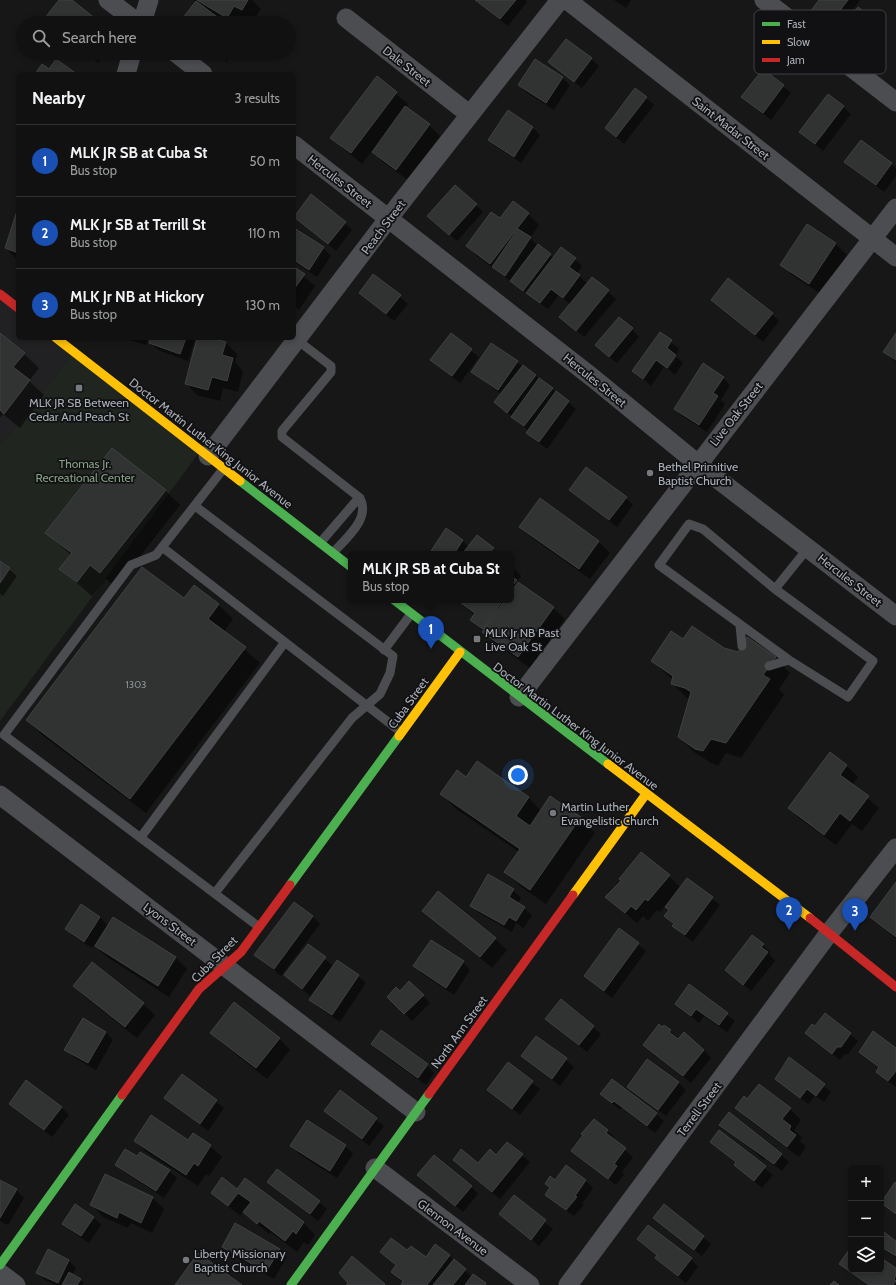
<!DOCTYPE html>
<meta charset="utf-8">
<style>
body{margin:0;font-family:Cabin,sans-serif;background:#1e1f1f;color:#f1f3f6}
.controls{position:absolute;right:12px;bottom:12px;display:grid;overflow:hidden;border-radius:6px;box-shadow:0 2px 6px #0003}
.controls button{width:36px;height:36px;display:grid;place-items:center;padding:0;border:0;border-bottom:1px solid #303131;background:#111;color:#f1f3f6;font:20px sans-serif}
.you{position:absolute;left:518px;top:775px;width:14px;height:14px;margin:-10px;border:3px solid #fff;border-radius:50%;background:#1a73e8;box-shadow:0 0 0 6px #1a73e833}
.badge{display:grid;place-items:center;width:26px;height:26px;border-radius:50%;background:#d93025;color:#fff;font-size:13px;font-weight:700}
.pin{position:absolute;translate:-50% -33px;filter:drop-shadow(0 1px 2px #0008)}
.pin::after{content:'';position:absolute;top:21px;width:14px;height:12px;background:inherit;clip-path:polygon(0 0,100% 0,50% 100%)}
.popup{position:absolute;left:348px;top:551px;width:166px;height:52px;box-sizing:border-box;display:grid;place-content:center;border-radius:6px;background:#111;filter:drop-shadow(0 1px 3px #0005);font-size:13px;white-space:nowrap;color:#9c9d9f}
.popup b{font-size:15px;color:#f1f3f6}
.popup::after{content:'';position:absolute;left:50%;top:100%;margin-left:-8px;border:8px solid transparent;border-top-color:#111}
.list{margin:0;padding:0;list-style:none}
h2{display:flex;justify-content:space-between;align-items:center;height:52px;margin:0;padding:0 16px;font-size:17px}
h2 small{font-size:13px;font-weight:400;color:#9c9d9f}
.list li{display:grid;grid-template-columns:26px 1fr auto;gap:12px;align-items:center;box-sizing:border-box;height:72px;padding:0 16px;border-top:1px solid #303131}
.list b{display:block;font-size:15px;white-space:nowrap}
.list p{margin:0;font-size:13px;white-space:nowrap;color:#9c9d9f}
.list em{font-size:13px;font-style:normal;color:#9c9d9f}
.icon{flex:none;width:22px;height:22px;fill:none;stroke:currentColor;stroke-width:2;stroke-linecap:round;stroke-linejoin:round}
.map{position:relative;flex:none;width:896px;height:1285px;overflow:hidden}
.search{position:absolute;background:#111;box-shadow:0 2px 6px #0003;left:16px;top:16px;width:280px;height:44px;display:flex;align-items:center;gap:10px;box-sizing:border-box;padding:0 14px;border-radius:22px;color:#9c9d9f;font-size:15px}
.panel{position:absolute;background:#111;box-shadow:0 2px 6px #0003;left:16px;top:72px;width:280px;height:268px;border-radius:6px}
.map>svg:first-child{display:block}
</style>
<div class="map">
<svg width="896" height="1285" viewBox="0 0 896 1285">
<rect width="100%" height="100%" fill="#171717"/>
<!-- built -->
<path fill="#212123" d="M0,294L18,308V338H56L74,352L0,446Z"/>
<!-- green -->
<path fill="#20251f" d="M74,352L201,450L0,721V446Z"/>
<!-- shadow -->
<path fill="#0007" d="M193,0H252L261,9L253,21L245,16L241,23H229L214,14L213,15L224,23H180L196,2Z
M474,0H525L527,2L508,26Z
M614,0H631L626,8Z
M820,0H860L848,17L878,24L885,32L866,56L812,12Z
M85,53H106L98,63Z
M214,53H234L227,62Z
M591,59L599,66L582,88L549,62Z
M377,78L408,104L405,108L429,125L440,136L408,180L384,163L372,151L362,164L331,138Z
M562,78L570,85L554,110L527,93L519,85Z
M783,86L791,93L771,120L743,97Z
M646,98L654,105L624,144L606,128Z
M843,107L851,114L823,151L800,132Z
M508,111L533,128L540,135L521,163L497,147L489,140Z
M861,141L896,168V176L884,192L845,162Z
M476,205L483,212L457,241L436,223Z
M18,212V260L6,248Z
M528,214L539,225L530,238L538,246L554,258L575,259L582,266L577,274L588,284L592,278L616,299L584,337L561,317L571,305L559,295L548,309L478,257L467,246L500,220Z
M295,217L345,223L352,230L336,251Z
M807,225L836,244L847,255L821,294L793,276L782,265Z
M294,229L323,248L331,256L317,277L294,262Z
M294,268L315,286L299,310L294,306Z
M374,275L408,304L394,321L360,293Z
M712,300L772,314L779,321L763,342Z
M632,329L639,337L617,363L604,353Z
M661,333L679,349L676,356L666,368L664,367L651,386L634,371Z
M0,334L24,354L39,368L29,381L44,395L20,428L3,414L0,418Z
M451,335L479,357L460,383L432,360Z
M896,335V362L884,352Z
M123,338L143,340L142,338H148L146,345Z
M152,338H208L226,343L237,354L235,362L243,371L238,392L223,388L220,401L197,395L186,383L197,342L195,341L188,361L158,350L150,342Z
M491,344L536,376L576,409L547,449L535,440L528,433L529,431L495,402L501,394L472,372Z
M677,357L683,363L675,375L668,369Z
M723,377L730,385L721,400L725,404L707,432L682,416L675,409Z
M165,490L180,505L116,587L106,579L92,596L61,569L71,555L46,533Z
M570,490L626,498L633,505L617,527Z
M520,527L598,541L610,553L590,579L532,538Z
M462,540L469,547L493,549L499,554H431Z
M0,562L17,576L3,596L0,594Z
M511,566L521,576L517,581L519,583L553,608L565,619L530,668L495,643L472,620L475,615L457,600H511Z
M184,600L218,604L233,619L224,632L260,663L146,813L42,735L27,720Z
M723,649L738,653L775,658L790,673L779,689L784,695L741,758L726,753L718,766L711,763L694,752L679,737L690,699L687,698L672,683L673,680L652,661Z
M477,762L529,798L541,811L580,818L595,833L546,904L520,886L505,872L519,852L456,809L441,794L466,778Z
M847,766L858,777L852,785L879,808L862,831L852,824L836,845L800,819L789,808Z
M488,876L513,890L521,898L518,903L532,915L524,928L516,923L512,932L479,913L471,905Z
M669,876L681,888L687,879L720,905L693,942L681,933L665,916L670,910L665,906L660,912L657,910L648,921L643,916L637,923L606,897Z
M896,883V939L871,917Z
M424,910L495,939L507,950L492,968Z
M312,916L320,924L281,976L256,955Z
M100,917L107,925L92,948L74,937L66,929Z
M619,929L646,951L612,998L585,976Z
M308,945L333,966L358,976L366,983L340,1022L318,1007L311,1000L323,981L322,980L310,996L285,975Z
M763,945L770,952L769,954L775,961L751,991L726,970Z
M96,946L176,958L187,969L169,997L107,957Z
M463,962L470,970L454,995L422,974L415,966Z
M92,963L143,1004L155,1015L137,1038L85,997L74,986Z
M409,982L430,1003L412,1021L388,997L400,992Z
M689,986L735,1021L727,1032L704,1016L699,1023L676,1004Z
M561,1001L601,1034L587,1052L546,1019Z
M825,1014L858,1041L848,1054H845L840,1060L806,1033L815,1027Z
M83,1019L106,1032L113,1040L96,1070L73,1057L65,1049Z
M670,1031L679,1039L704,1050L711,1058L691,1083L644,1045Z
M212,1033L279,1038L290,1050L267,1079L223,1044Z
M536,1037L574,1067L560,1086L522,1056Z
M372,1044L427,1065L434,1073L426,1085L380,1052Z
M896,1049V1087L885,1079L877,1072L880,1069L860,1052Z
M789,1058L831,1092L824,1102L815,1096L808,1104L776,1078Z
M647,1060L679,1083L686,1090L666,1116L628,1087Z
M508,1064L540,1089L520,1115L489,1090Z
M182,1075L224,1108L208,1131L165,1098Z
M340,1091L384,1126L369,1146L325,1111Z
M601,1094L656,1114L664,1121L655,1133L622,1108L620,1110Z
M748,1100L790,1109L801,1120L794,1130L802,1138L800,1141L806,1147L799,1157L748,1119L737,1108Z
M10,1104L61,1107L69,1115L52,1137Z
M307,1121L346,1146L353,1154L337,1178L299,1154L291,1146Z
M594,1121L608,1131L615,1138L613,1140L633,1157L622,1172L624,1174L616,1185L572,1151L584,1132Z
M721,1125L781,1155L789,1162L782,1171L765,1158L764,1160Z
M719,1131L773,1175L762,1188L743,1172L735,1165L736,1163L711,1142Z
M135,1141H189L210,1146L222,1157L209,1176L206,1174L198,1186L146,1152Z
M507,1143L530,1162L500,1199L454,1160L478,1164L497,1156Z
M116,1165L169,1171L177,1178L164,1198L124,1172Z
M419,1175L471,1186L478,1194L463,1212Z
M246,1179L304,1223L315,1235L308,1245L304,1242L297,1252L270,1232L269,1234L243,1212L240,1216L212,1193L238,1190Z
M0,1181L16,1190L24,1198L8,1225L0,1221Z
M556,1181H586L593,1188L582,1204L584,1205L574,1216L546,1195L551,1188L546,1183Z
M269,1182L319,1202L327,1209L318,1221Z
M896,1184V1215L882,1203Z
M514,1197L553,1229L539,1246L500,1214Z
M153,1198L164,1209L152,1233L131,1223L128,1228L103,1217L92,1205Z
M75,1206L94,1218L101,1225L89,1243L71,1231L64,1223Z
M664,1206L711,1244L702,1256L654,1218Z
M881,1231L896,1242V1258L881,1248Z
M638,1239L691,1259L698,1267L686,1283L664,1265L656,1258L658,1256Z
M223,1246L279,1249L287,1257L274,1279L231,1254Z
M851,1249V1270H881V1259L896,1270V1285H868L848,1271L841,1264Z
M381,1252H407L426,1259L449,1256L472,1277L474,1275L487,1285H402L403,1283L392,1272L396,1266Z
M68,1260L76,1268L72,1275L80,1280L84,1283L83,1285H56L45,1280L38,1272Z"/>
<!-- building -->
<path fill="#313232" stroke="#3f4143" d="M59,0H72L101,23H49L44,19Z
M197,0H248L242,10L234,6L227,18Z
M475,0H516L500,19Z
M819,0H848L841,9L843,11L832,27L810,12Z
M196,1L225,23H179Z
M858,7L879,23L858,49L837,32Z
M566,39L592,58L574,82L548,62Z
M56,59L77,74H35L42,64L49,69Z
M535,59L563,77L546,103L518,85Z
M763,69L784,85L763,113L741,97Z
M377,76L397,92L351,153L330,138Z
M635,88L647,97L616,137L605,128Z
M828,94L844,106L815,144L799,132Z
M405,106L430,124L396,170L372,152Z
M508,110L533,127L514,157L488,140Z
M861,140L892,163L876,185L844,162Z
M455,185L477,204L449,235L427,216Z
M311,194L346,222L328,244L294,217Z
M513,201L529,213L490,264L466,246L491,212L500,218Z
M18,208V253L5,248Z
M807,224L836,243L809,284L780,265Z
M294,228L324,247L309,270L294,260Z
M518,229L531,237L505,276L492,267Z
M538,244L551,254L523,291L510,281Z
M561,247L576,258L569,267L580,275L563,298L551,289L540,303L526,293Z
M294,267L305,274L294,289Z
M373,274L401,295L386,314L359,293Z
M592,277L609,290L576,331L559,317Z
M728,278L773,313L755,335L711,300Z
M619,317L633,328L609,357L595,345Z
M660,332L672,340L667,348L676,355L667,368L656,360L643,379L632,371Z
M0,333L25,353L13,367L30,380L4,414L0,410Z
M451,333L472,349L452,376L430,360Z
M896,333V360L883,352Z
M151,338H186L180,354L149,343Z
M197,338H212L226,342L222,355L233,358L227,381L212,377L208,390L185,384Z
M491,343L518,361L498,390L471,372Z
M703,363L724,377L713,393L718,396L699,425L674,409Z
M523,365L536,375L507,413L494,402Z
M539,378L553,388L524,426L511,417Z
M556,391L569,401L539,442L526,433Z
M112,448L166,490L100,573L90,565L77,582L59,569L72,553L45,533Z
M586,467L627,497L609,520L569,490Z
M540,498L599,541L579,569L519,527Z
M446,528L463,540L454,554H429Z
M477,535L494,548L489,554H462Z
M0,561L10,568L0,583Z
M142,567L184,598L194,585L219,604L208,619L246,647L130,799L26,720Z
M511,576L517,580L511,588Z
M518,582L554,607L518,657L482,632L505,600H511V592Z
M463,600H503L483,629L470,620L475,613L461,603Z
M692,626L724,648L738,652L747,637L776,657L763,675L770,679L726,743L711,739L703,751L695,749L678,737L691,692L685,688L671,684L673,676L651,661L671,631L683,639Z
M830,752L847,765L840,775L869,796L850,821L840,813L824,835L788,808Z
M477,761L529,797L516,816L530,826L550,796L581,817L530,890L504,872L520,849L440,794L457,770L466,777Z
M641,852L670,875L648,901L645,899L636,910L631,906L625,913L605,897L620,882L621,880L619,879Z
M488,874L514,889L509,897L525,907L516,921L509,917L504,925L470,906Z
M687,878L713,897L685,935L672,926L674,924L664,916L669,910L665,907Z
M896,882V937L870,917Z
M438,891L496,938L480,957L422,911Z
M294,902L313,916L274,969L254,955Z
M81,904L100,917L84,942L65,929Z
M113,917L176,957L158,986L95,946Z
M619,928L639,943L604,991L584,976Z
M752,935L764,944L761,947L768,952L743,985L725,970Z
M431,940L464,961L446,988L413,966Z
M308,944L326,957L302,989L284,975Z
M337,960L359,975L332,1015L309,1000Z
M92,962L144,1003L125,1027L73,986Z
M409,981L424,995L404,1014L387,997L396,987L400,991Z
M689,984L728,1013L719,1025L696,1009L691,1016L675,1004Z
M561,999L594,1026L579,1045L545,1019Z
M234,1002L280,1038L256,1068L210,1033Z
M825,1013L851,1033L841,1047H837L832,1054L805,1033L812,1024L815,1026Z
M83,1018L106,1032L88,1063L64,1050Z
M659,1024L662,1027L664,1025L671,1030L669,1032L678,1039L684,1032L704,1050L683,1076L643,1045Z
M381,1030L428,1064L418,1078L371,1044Z
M873,1031L896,1048V1071L888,1081L876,1072L879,1067L859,1052Z
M536,1036L567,1058L552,1079L521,1056Z
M789,1057L825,1084L816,1096L807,1089L800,1098L775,1079Z
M647,1059L679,1082L658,1110L627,1087Z
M508,1062L533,1081L512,1109L487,1090Z
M182,1074L217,1100L200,1124L164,1098Z
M612,1079L657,1113L647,1126L614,1101L612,1103L600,1094Z
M26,1080L62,1107L44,1130L9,1104Z
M759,1084L791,1108L782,1119L791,1126L789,1130L796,1135L787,1147L735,1108L744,1096L747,1099Z
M340,1090L377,1118L362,1139L324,1111Z
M729,1112L782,1154L774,1164L719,1125Z
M151,1115L188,1140L193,1133L211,1145L198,1166L194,1163L186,1175L134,1141Z
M594,1119L608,1130L606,1133L626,1148L614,1164L617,1166L608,1179L571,1151L583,1135L581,1134Z
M307,1120L346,1145L330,1171L290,1146Z
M719,1130L766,1166L754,1181L734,1165L736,1162L710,1142Z
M507,1142L523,1154L492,1192L453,1160L461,1149L478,1163L490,1149L496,1155Z
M125,1149L137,1156L140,1152L170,1170L156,1191L115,1165Z
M434,1155L472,1186L455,1206L417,1175Z
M566,1165L586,1180L575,1196L577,1197L566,1210L545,1195L550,1187L545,1184L550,1176L555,1180Z
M277,1169L320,1201L310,1214L267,1182Z
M105,1174L153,1197L141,1223L119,1212L117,1218L90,1205Z
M222,1177L237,1189L245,1178L304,1222L296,1234L293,1231L285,1241L259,1221L257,1224L243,1212L251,1202L238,1193L228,1206L211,1193Z
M0,1180L17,1189L0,1218Z
M895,1182L896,1183V1214L881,1203Z
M514,1195L546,1220L531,1240L499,1214Z
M75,1204L94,1217L81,1236L62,1224Z
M664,1204L704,1236L694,1250L653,1218Z
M235,1223L280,1249L266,1272L222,1247Z
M648,1225L692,1258L678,1276L655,1258L657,1255L637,1239Z
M881,1230L896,1241V1256L881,1247Z
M391,1238L407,1250L411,1246L426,1257L435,1244L450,1255L427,1285H401L403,1281L391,1272L396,1265L380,1252Z
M851,1247V1270H881V1258L896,1268V1276L894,1279L896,1281L893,1285H869L839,1264Z
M48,1249L69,1260L58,1283L36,1273Z
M198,1253L242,1285H175Z
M352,1256L385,1284L384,1285H346L348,1283L339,1273Z
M454,1259L466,1269L457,1280L453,1285H433Z
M69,1272L81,1279L77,1285H62Z
M473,1274L486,1283L485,1285H465Z
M834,1281L839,1285H830Z"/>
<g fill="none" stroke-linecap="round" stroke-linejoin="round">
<!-- lane -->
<path stroke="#4b4d50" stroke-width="9" d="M297,340L331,366V372L282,431V437L360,498
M224,468L156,555L131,565L4,735L259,927
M195,506L393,656L390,673L380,694L352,718L215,893
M320,543L357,500L360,498C371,519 345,539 333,553
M162,547L401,732
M775,589L703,529L689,524L659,565L789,660L848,697L873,661L775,589L808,548
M740,625L742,646
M384,650L411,614
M769,666L789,660
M141,837L285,642"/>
<!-- street -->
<path stroke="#4b4d50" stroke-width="19" d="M108,0L138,23
M567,0L896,257
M764,0L896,102
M346,18L469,114
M142,23L149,0
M176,53L203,74
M126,74L132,53
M294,145L593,378L698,464L896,616
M208,456L388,219L560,0
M519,697L896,208
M0,795L416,1112
M375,1168L530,1285
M0,1273L16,1285
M568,1285L829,933L896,848"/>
<!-- fast -->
<path stroke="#4caf50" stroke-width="9" d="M240,481L351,567
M394,600L608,764
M290,885L399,736
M0,1265L122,1095
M291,1285L429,1094"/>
<!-- slow -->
<path stroke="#ffc107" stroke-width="9" d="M56,338L240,481
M399,736L460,652
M608,764L810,918
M573,895L646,794"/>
<!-- jam -->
<path stroke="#c62828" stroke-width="9" d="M0,294L18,308
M810,918L896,987
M429,1094L573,895
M122,1095L199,989L241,952L290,885"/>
</g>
<!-- markers -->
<g fill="#767a7f" stroke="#111113" stroke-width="1.5">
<rect x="75" y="384" width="8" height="8" rx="2"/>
<circle cx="650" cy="473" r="4"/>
<rect x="473" y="635" width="8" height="8" rx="2"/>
<circle cx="553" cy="813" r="4"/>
<circle cx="186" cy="1260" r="4"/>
</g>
<g text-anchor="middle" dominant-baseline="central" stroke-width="3.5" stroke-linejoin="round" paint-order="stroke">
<!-- number labels -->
<g font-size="10" fill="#8b9096">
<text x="136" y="684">1303</text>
</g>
<!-- street labels -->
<g font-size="12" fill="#a9afb7" stroke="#111113">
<text transform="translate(407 66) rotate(38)">Dale Street</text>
<text transform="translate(731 128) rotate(38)">Saint Madar Street</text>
<text transform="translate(340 181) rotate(38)">Hercules Street</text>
<text transform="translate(383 227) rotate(-53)">Peach Street</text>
<text transform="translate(595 380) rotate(39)">Hercules Street</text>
<text transform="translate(736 414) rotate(-52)">Live Oak Street</text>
<text transform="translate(211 443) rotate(38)">Doctor Martin Luther King Junior Avenue</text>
<text transform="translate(850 580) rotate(38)">Hercules Street</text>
<text transform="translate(408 703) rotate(-54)">Cuba Street</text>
<text transform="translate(576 726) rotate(37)">Doctor Martin Luther King Junior Avenue</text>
<text transform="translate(170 924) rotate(37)">Lyons Street</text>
<text transform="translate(214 959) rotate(-45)">Cuba Street</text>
<text transform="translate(459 1032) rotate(-54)">North Ann Street</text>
<text transform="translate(699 1109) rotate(-53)">Terrell Street</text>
<text transform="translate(453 1227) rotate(37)">Glennon Avenue</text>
</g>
<!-- poi labels -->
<g font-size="12" fill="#a9afb7" stroke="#111113" text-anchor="start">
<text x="79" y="402" text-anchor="middle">MLK JR SB Between<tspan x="79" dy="14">Cedar And Peach St</tspan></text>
<text x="658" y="466">Bethel Primitive<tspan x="658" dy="14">Baptist Church</tspan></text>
<text x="485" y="632">MLK Jr NB Past<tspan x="485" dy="14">Live Oak St</tspan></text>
<text x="561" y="806">Martin Luther<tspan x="561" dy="14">Evangelistic Church</tspan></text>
<text x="194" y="1253">Liberty Missionary<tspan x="194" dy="14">Baptist Church</tspan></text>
</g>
<!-- park labels -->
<g font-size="12" fill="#85a082" stroke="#111113">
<text x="85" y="463">Thomas Jr.<tspan x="85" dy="14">Recreational Center</tspan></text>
</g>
</g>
<!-- legend -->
<rect x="754" y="10" width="132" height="64" rx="6" fill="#111113" stroke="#3f4044" stroke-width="1"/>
<rect x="762" y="22" width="18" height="4" fill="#4caf50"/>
<rect x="762" y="40" width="18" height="4" fill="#ffc107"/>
<rect x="762" y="58" width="18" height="4" fill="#c62828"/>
<g font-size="11" fill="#a9afb7">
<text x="787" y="28">Fast</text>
<text x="787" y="46">Slow</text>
<text x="787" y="64">Jam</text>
</g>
</svg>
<div class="controls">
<button>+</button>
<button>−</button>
<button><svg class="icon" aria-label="layers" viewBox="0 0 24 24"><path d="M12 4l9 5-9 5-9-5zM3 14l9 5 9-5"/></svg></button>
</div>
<div class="you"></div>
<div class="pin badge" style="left:431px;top:649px;background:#1a4fb4">1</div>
<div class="popup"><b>MLK JR SB at Cuba St</b>Bus stop</div>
<div class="pin badge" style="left:789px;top:930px;background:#1a4fb4">2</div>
<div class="pin badge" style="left:855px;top:931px;background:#1a4fb4">3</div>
<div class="search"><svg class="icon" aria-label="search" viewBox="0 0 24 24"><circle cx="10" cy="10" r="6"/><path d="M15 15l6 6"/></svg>Search here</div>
<section class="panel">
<h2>Nearby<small>3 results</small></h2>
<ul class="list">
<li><span class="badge" style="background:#1a4fb4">1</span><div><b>MLK JR SB at Cuba St</b><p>Bus stop</p></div><em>50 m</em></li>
<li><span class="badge" style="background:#1a4fb4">2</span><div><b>MLK Jr SB at Terrill St</b><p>Bus stop</p></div><em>110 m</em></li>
<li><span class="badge" style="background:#1a4fb4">3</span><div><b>MLK Jr NB at Hickory</b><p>Bus stop</p></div><em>130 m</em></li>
</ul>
</section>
</div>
